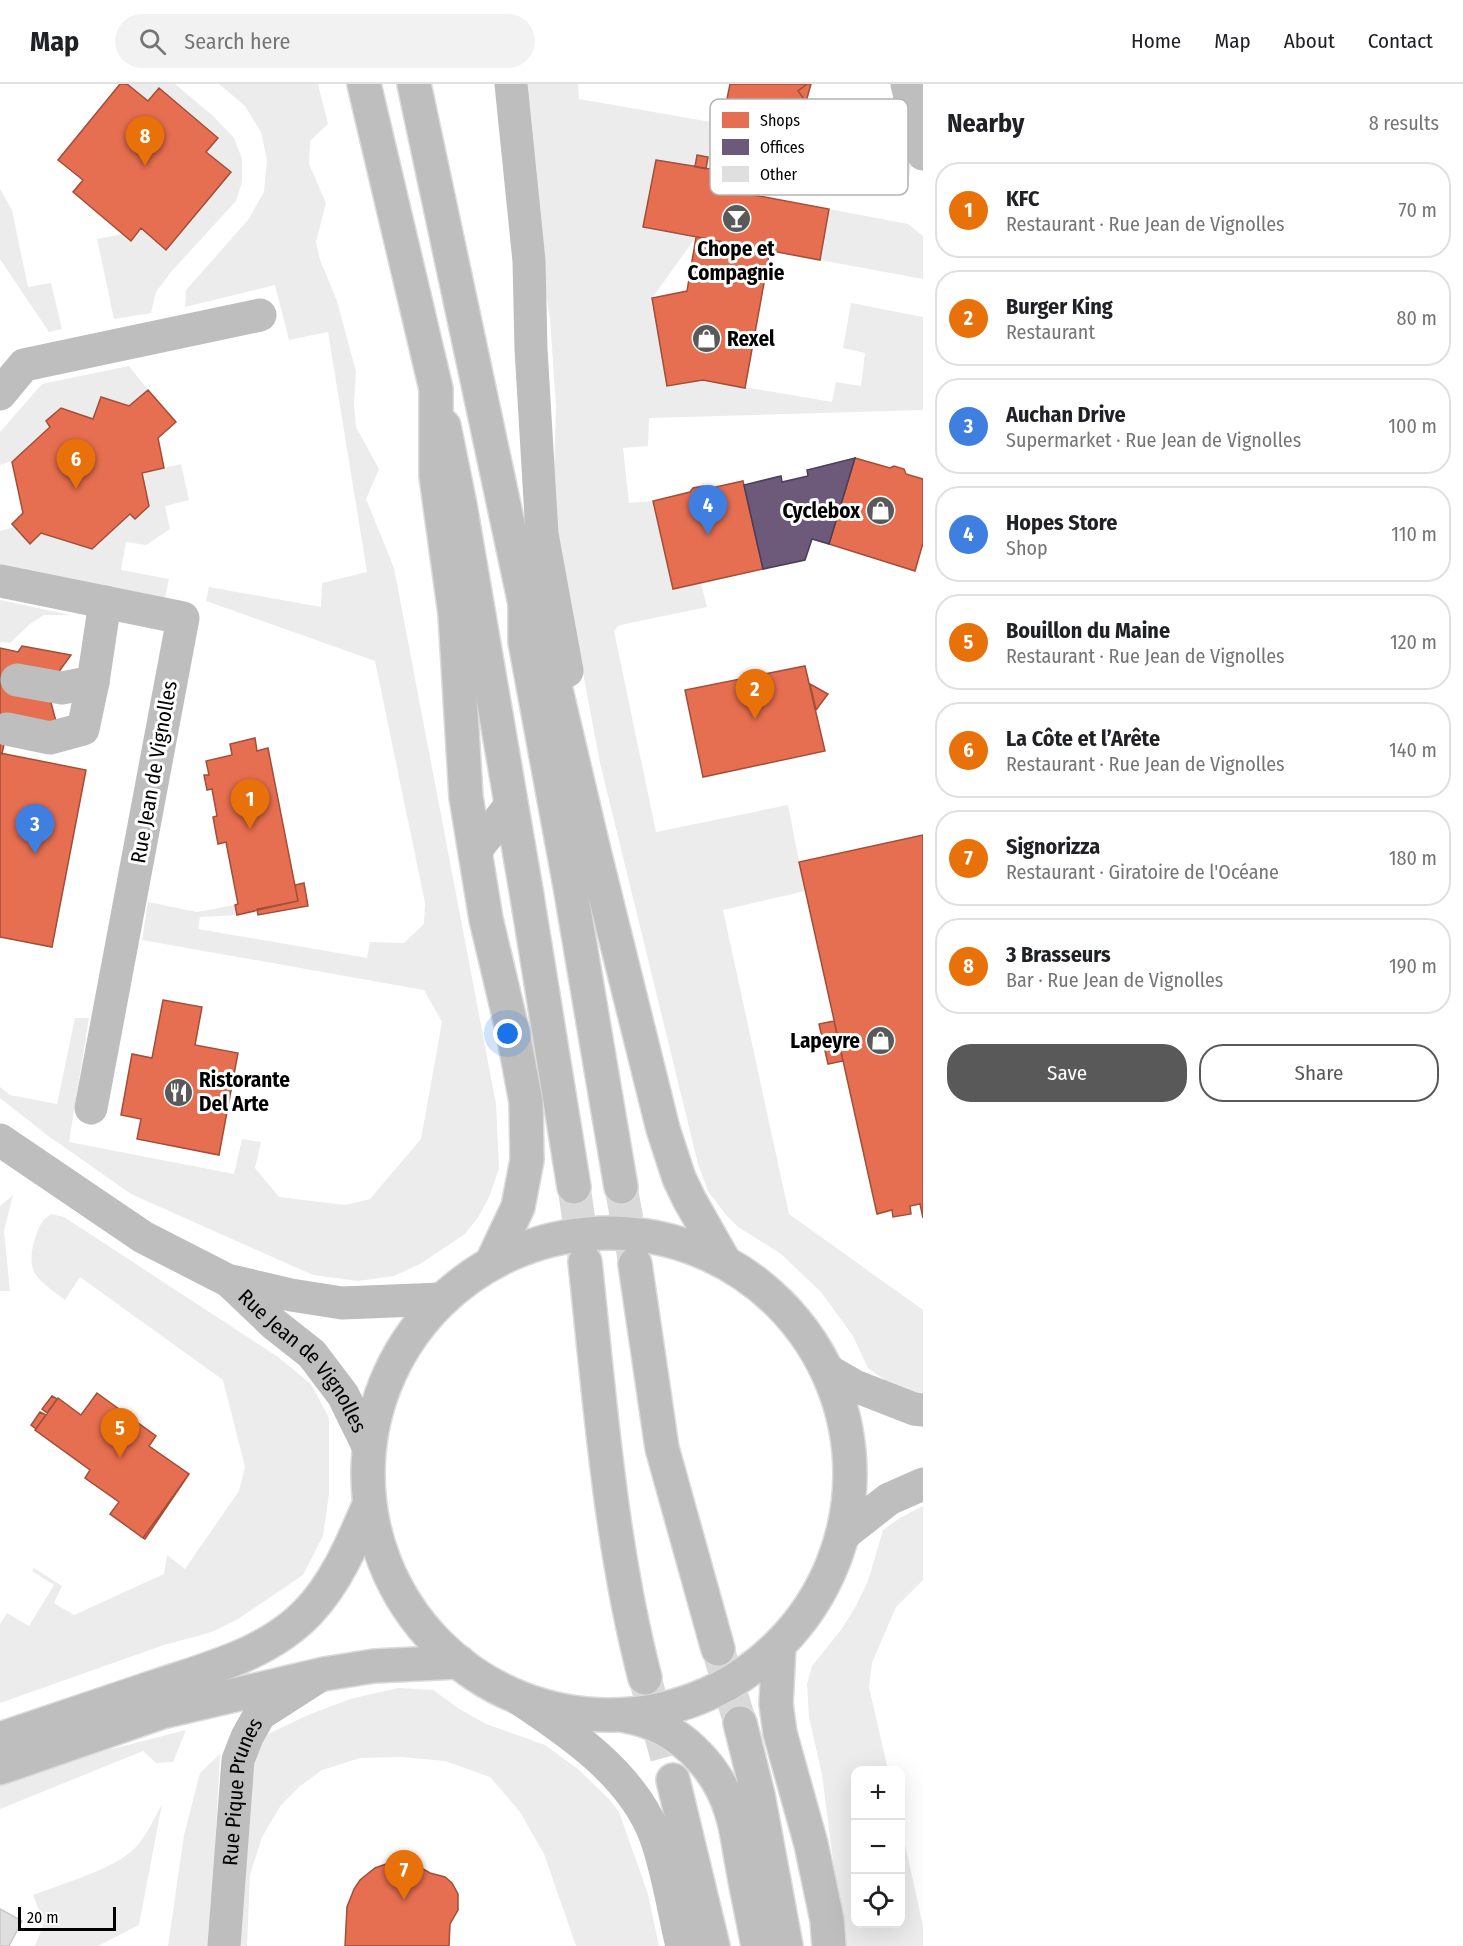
<!DOCTYPE html>
<meta charset="utf-8">
<style>
body{margin:0;font-family:"Fira Sans Condensed",sans-serif;background:#f2f2f2;color:#202124}
.controls{position:absolute;right:18px;bottom:18px;display:grid;overflow:hidden;border-radius:12px;box-shadow:0 6px 24px #0002}
.controls button{width:54px;height:54px;display:grid;place-items:center;padding:0;border:0;border-bottom:2px solid #e0e0e0;background:#fff;color:#202124;font:30px sans-serif}
.scale{position:absolute;left:18px;bottom:15px;width:98px;box-sizing:border-box;padding-left:6px;border:3px solid #000;border-top:0;font-size:16px;line-height:21px;white-space:nowrap;color:#000;-webkit-text-stroke:4px #fff;paint-order:stroke}
.you{position:absolute;left:508px;top:950px;width:21px;height:21px;margin:-15px;border:4px solid #fff;border-radius:50%;background:#1a73e8;box-shadow:0 0 0 9px #1a73e833}
.badge{display:grid;place-items:center;width:39px;height:39px;border-radius:50%;background:#595959;color:#fff;font-size:20px;font-weight:700}
.pin{position:absolute;translate:-50% -50px;filter:drop-shadow(0 2px 3px #0008)}
.pin::after{content:'';position:absolute;top:32px;width:21px;height:18px;background:inherit;clip-path:polygon(0 0,100% 0,50% 100%)}
.list{margin:0;padding:0;list-style:none}
h2{display:flex;justify-content:space-between;align-items:center;height:78px;margin:0;padding:0 24px;font-size:26px}
h2 small{font-size:20px;font-weight:400;color:#757577}
.list li{display:grid;grid-template-columns:39px 1fr auto;gap:18px;align-items:center;box-sizing:border-box;height:96px;margin:0 12px 12px;padding:0 12px;border:2px solid #e0e0e0;border-radius:24px}
.list b{display:block;font-size:22px;white-space:nowrap}
.list p{margin:0;font-size:20px;white-space:nowrap;color:#757577}
.list em{font-size:20px;font-style:normal;color:#757577}
.actions{display:flex;gap:12px;padding:18px 24px}
.actions a{flex:1;padding:14px 0;border:2px solid #595959;border-radius:24px;text-align:center;font-size:21px;color:#595959}
.actions .main{background:#595959;color:#fff}
.icon{flex:none;width:33px;height:33px;fill:none;stroke:currentColor;stroke-width:2;stroke-linecap:round;stroke-linejoin:round}
.map{position:relative;flex:none;width:923px;height:1862px;overflow:hidden}
header{display:flex;align-items:center;gap:36px;box-sizing:border-box;height:84px;padding:0 30px;background:#fff;border-bottom:2px solid #e0e0e0}
header strong{font-size:28px}
nav{display:flex;gap:33px;margin-inline-start:auto;font-size:21px}
.search{width:420px;height:54px;background:#f2f2f2;display:flex;align-items:center;gap:15px;box-sizing:border-box;padding:0 21px;border-radius:33px;color:#757577;font-size:22px}
main{display:flex}
aside{flex:1;background:#fff}
.map>svg:first-child{display:block}
</style>
<header>
<strong>Map</strong>
<div class="search"><svg class="icon" aria-label="search" viewBox="0 0 24 24"><circle cx="10" cy="10" r="6"/><path d="M15 15l6 6"/></svg>Search here</div>
<nav><a>Home</a><a>Map</a><a>About</a><a>Contact</a></nav>
</header>
<main>
<div class="map">
<svg width="923" height="1862" viewBox="0 0 923 1862">
<rect width="100%" height="100%" fill="#fff"/>
<!-- green -->
<path fill="#ececec" d="M120,0H175L213,32L234,54L242,75V98L236,117L171,188L156,208L151,229L114,235L97,155L123,150L73,108L82,96L58,76Z
M219,0H318L328,40L310,57L309,80L326,119L316,158L320,176L337,217L356,288L354,320L356,343L379,385L366,415L394,484L496,1020L499,1084L490,1111L479,1132L465,1150L420,1180L394,1192L358,1197L313,1191L131,1110L47,1051L0,1014V1003L10,1011L57,1020L75,934H89L69,1058L234,1090L242,1055L261,1058L255,1084L279,1113L345,1121L370,1115L421,1055L442,938L424,906L142,856L148,818L197,828L235,821L237,831L200,833L198,845L367,874L370,858L404,859L424,840L425,819L375,577L206,517L209,503L321,523L322,499L367,488L328,248L289,256L275,201L185,223L186,206L248,136L264,108L267,76L261,48L245,22Z
M517,0H578L579,15L889,69L886,40L894,36L902,43L911,81L908,101L899,108L883,111L888,79L731,51L724,87L656,76L644,143L696,153L652,214L667,302L703,296L832,318L836,298L861,302L865,269L843,264L851,219L923,233V326L649,334L648,362L623,364L629,419L653,417L673,505L701,499L707,523L625,540L618,542L614,547L656,748L788,721L805,807L723,826L789,1130L923,1226V1313L893,1302L868,1284L853,1252L821,1208L781,1170L738,1143L726,1131L708,1107L698,1080L600,679L553,429L556,322L550,234L530,120Z
M0,105L12,126L28,203L51,199L62,245L49,248L0,175Z
M829,125L908,140L923,152V195L820,176Z
M129,282L148,306L129,322L101,313L93,335L61,325C49,345 24,375 0,381V348L42,300Z
M181,380L189,416L165,422L170,445L146,461L126,458L121,486L169,495L165,514L0,481V447L14,443L30,459L41,449L92,465L130,430L135,435L149,422L142,389Z
M0,516L71,531H44L30,540L10,559L0,558Z
M13,1111L4,1147L10,1207H0V1122Z
M51,1130L64,1133L278,1273L311,1300L329,1334V1410L323,1452L303,1491L238,1535L212,1548L164,1561L0,1619V1540L7,1529L29,1542L54,1501L32,1487L34,1484L62,1502L54,1519L74,1531L164,1490L167,1471L185,1485L239,1407L245,1383L223,1296L80,1193L65,1216C41,1197 25,1192 34,1158C38,1145 40,1137 51,1130Z
M923,1422V1496L896,1523L872,1579L869,1603L888,1686H856V1840H900L901,1742L923,1842V1862H844L822,1691L809,1633L807,1600L812,1582L841,1546L856,1522L868,1497L883,1446L900,1434Z
M398,1604L433,1606L458,1624L486,1640L545,1661L578,1685L608,1714L619,1728L648,1810L659,1862H576L544,1770L520,1728L490,1693L445,1677L402,1673L360,1674L322,1686L299,1703L281,1721L262,1753L250,1791L247,1862L236,1861L249,1692L256,1670L268,1650L308,1631L350,1615Z
M186,1646L173,1678L156,1679L143,1667L0,1725V1702L104,1667Z
M220,1670L210,1862H168L184,1751L200,1689Z
M162,1720L139,1841L98,1862H35L44,1839L33,1811C61,1800 115,1785 135,1764C147,1751 154,1735 162,1720Z"/>
<!-- shops -->
<path fill="#e76f51" stroke="#a24e39" stroke-width="1.5" d="M120,0H127L148,17L159,4L218,54L206,68L231,88L166,166L141,144L131,157L73,108L83,96L58,76Z
M730,0H807L798,7L806,18L802,33L727,15Z
M807,0H811L806,18L798,7Z
M697,71L708,73L706,85L695,83Z
M656,76L724,87L721,105L829,125L820,176L643,143Z
M696,153L770,166L745,304L703,296L667,302L652,214L687,207Z
M148,306L176,338L158,354L164,384L142,389L149,422L135,435L130,430L92,465L41,449L30,460L12,440L23,429L12,378L50,343L46,337L61,324L93,335L101,313L129,322Z
M855,374L890,384L894,382L904,385L906,390L923,395V459L915,487L829,460Z
M743,397L763,485L673,505L653,417L690,408L693,404L703,402L707,405Z
M22,562L71,571L55,593L50,615L57,641L10,632L2,670L0,669V564L18,568Z
M805,582L825,667L703,693L685,606Z
M810,600L828,610L816,626Z
M255,654L257,667L268,664L298,817L237,831L235,821L238,820L226,758L218,760L213,733L217,732L212,705L207,706L204,691H209L206,677L232,671L230,660Z
M0,669L86,686L52,863L0,853Z
M923,751V1134L920,1120L910,1122L911,1130L893,1133L892,1126L877,1130L799,778Z
M304,799L308,822L258,831L257,825L298,817L295,801Z
M163,916L202,923L195,961L238,969L219,1071L137,1055L141,1035L121,1031L132,970L152,974Z
M834,937L843,977L828,980L819,940Z
M97,1309L156,1352L149,1362L189,1390L143,1454L110,1430L119,1418L85,1394L90,1386L35,1346L58,1314L81,1331Z
M52,1312L57,1315L47,1329L42,1325Z
M40,1328L46,1331L36,1345L31,1341Z
M189,1390L145,1455L143,1454Z
M402,1779L418,1782L430,1789L445,1793L452,1799L458,1810V1826L450,1840L449,1862H345L347,1823L354,1805L360,1796L375,1784L386,1780Z"/>
<!-- offices -->
<path fill="#6d597a" stroke="#4c3e55" stroke-width="1.5" d="M855,374L829,460L812,455L805,476L763,485L744,401L781,392L782,398L808,392L807,386Z"/>
<!-- building -->
<path fill="#dfdfdf" stroke="#c7c7c7" stroke-width="1.5" d="M0,1825L22,1837L9,1862H0Z"/>
<g fill="none" stroke-linecap="round" stroke-linejoin="round">
<!-- major-tunnel -->
<path stroke="#d9d9d9" stroke-width="33" stroke-dasharray="33 16" stroke-linecap="butt" d="M574,1103L585,1178
M621,1103L635,1180
M718,1565L740,1639
M645,1594L673,1696"/>
<defs>
<path id="major" d="M444,342L460,421L526,806L574,1103
M525,520V558L570,802L621,1103
M368 1390a241 241 0 1 1 482 0a241 241 0 1 1-482 0Z
M585,1178C600,1317 610,1459 645,1594
M635,1180L662,1364L718,1565
M779,1562L776,1620L780,1649L811,1760L827,1836L829,1862
M626,1632C677,1641 718,1681 732,1730C737,1746 739,1764 742,1780C747,1808 753,1835 758,1862
M740,1639L758,1711L786,1862
M673,1696L713,1862"/>
<path id="highway" d="M364,0L436,305V392L455,530L466,713L486,835L513,949L526,1018L527,1076L518,1123L492,1178
M414,0L525,520L543,551L594,767L663,1045L679,1094L689,1115L724,1177
M0,1655C50,1638 101,1621 151,1604C206,1585 268,1571 309,1527C337,1497 353,1458 369,1421
M0,1684L162,1628L324,1590L374,1582L459,1578"/>
</defs>
<!-- major casing -->
<use href="#major" stroke="#dbdbdb" stroke-width="36"/>
<!-- highway casing -->
<use href="#highway" stroke="#dbdbdb" stroke-width="36"/>
<!-- minor -->
<g stroke="#bebebe" stroke-width="33">
<path d="M511,0L529,177L531,265L542,450L567,587"/>
<path d="M907,0L923,70"/>
<path d="M0,310L24,281L260,231"/>
<path d="M0,497L183,534L91,1024"/>
<path d="M17,596L62,604L93,598L105,518"/>
<path d="M7,645L50,654L83,645L93,598"/>
<path d="M475,767L511,721"/>
<path d="M0,1056L143,1153L227,1196L291,1211L342,1219L442,1215"/>
<path id="s1" d="M229,1197L274,1240L312,1270L343,1311L369,1364"/>
<path d="M827,1286L855,1302L914,1325L923,1326"/>
<path d="M843,1451L889,1415L923,1400"/>
<path d="M521,1616C572,1650 632,1691 655,1751C668,1786 673,1825 682,1862"/>
<path id="s2" d="M224,1862L238,1676L247,1653L260,1630L316,1594"/>
</g>
<!-- major -->
<use href="#major" stroke="#bebebe" stroke-width="33"/>
<!-- highway -->
<use href="#highway" stroke="#bebebe" stroke-width="33"/>
</g>
<!-- icons -->
<defs>
<symbol id="bar-disc" viewBox="-11 -11 22 22"><circle r="9.5" fill="#595959" stroke="#fff"/><path d="M-6-5H6L.8 .8V4.5H3.5V6h-7V4.5H-.8V.8Z" fill="#fff"/></symbol>
<symbol id="shop-disc" viewBox="-11 -11 22 22"><circle r="9.5" fill="#595959" stroke="#fff"/><path d="M-5-2.5h2.3a2.7 3.5 0 0 1 5.4 0H5L5.5 6h-11ZM-1.5-2.5h3a1.5 2.3 0 0 0-3 0Z" fill="#fff"/></symbol>
<symbol id="restaurant-disc" viewBox="-11 -11 22 22"><circle r="9.5" fill="#595959" stroke="#fff"/><path d="M-5-6h1v4h1v-4h1v4h1v-4h1v5L-1.5 .5V6h-2V.5L-5-1ZM5-6V6H3V1.5H1.5Q1.5-4 5-6Z" fill="#fff"/></symbol>
</defs>
<g fill-rule="evenodd">
<use href="#bar-disc" x="720" y="118" width="33" height="33"/>
<use href="#shop-disc" x="690" y="238" width="33" height="33"/>
<use href="#shop-disc" x="864" y="410" width="33" height="33"/>
<use href="#shop-disc" x="864" y="940" width="33" height="33"/>
<use href="#restaurant-disc" x="162" y="992" width="33" height="33"/>
</g>
<g text-anchor="middle" dominant-baseline="central" stroke-width="6" stroke-linejoin="round" paint-order="stroke">
<!-- poi labels -->
<g font-size="21" font-weight="bold" fill="#000" stroke="#fff" text-anchor="start">
<text x="736" y="165" text-anchor="middle">Chope et<tspan x="736" dy="24">Compagnie</tspan></text>
<text x="727" y="255">Rexel</text>
<text x="860" y="427" text-anchor="end">Cyclebox</text>
<text x="860" y="957" text-anchor="end">Lapeyre</text>
<text x="199" y="996">Ristorante<tspan x="199" dy="24">Del Arte</tspan></text>
</g>
<!-- street labels -->
<g font-size="21" fill="#000" stroke="#fff">
<text transform="translate(154 688) rotate(-80)">Rue Jean de Vignolles</text>
<text stroke="none"><textPath href="#s1" startOffset="110">Rue Jean de Vignolles</textPath></text>
<text stroke="none"><textPath href="#s2" startOffset="156">Rue Pique Prunes</textPath></text>
</g>
</g>
<!-- legend -->
<rect x="710" y="15" width="198" height="96" rx="9" fill="#fff" stroke="#b2b2b2" stroke-width="1.5"/>
<rect x="722" y="28" width="27" height="16" fill="#e76f51"/>
<rect x="722" y="55" width="27" height="16" fill="#6d597a"/>
<rect x="722" y="82" width="27" height="16" fill="#dfdfdf"/>
<g font-size="16" fill="#000">
<text x="760" y="42">Shops</text>
<text x="760" y="69">Offices</text>
<text x="760" y="96">Other</text>
</g>
</svg>
<div class="controls">
<button>+</button>
<button>−</button>
<button><svg class="icon" aria-label="locate" viewBox="0 0 24 24"><circle cx="12" cy="12" r="6"/><path d="M12 2v4M12 18v4M2 12h4M18 12h4"/></svg></button>
</div>
<div class="scale">20 m</div>
<div class="you"></div>
<div class="pin badge" style="left:250px;top:745px;background:#e8710a">1</div>
<div class="pin badge" style="left:755px;top:635px;background:#e8710a">2</div>
<div class="pin badge" style="left:35px;top:770px;background:#3f7fe0">3</div>
<div class="pin badge" style="left:708px;top:451px;background:#3f7fe0">4</div>
<div class="pin badge" style="left:120px;top:1374px;background:#e8710a">5</div>
<div class="pin badge" style="left:76px;top:405px;background:#e8710a">6</div>
<div class="pin badge" style="left:404px;top:1816px;background:#e8710a">7</div>
<div class="pin badge" style="left:145px;top:82px;background:#e8710a">8</div>
</div>
<aside>
<h2>Nearby<small>8 results</small></h2>
<ul class="list">
<li><span class="badge" style="background:#e8710a">1</span><div><b>KFC</b><p>Restaurant · Rue Jean de Vignolles</p></div><em>70 m</em></li>
<li><span class="badge" style="background:#e8710a">2</span><div><b>Burger King</b><p>Restaurant</p></div><em>80 m</em></li>
<li><span class="badge" style="background:#3f7fe0">3</span><div><b>Auchan Drive</b><p>Supermarket · Rue Jean de Vignolles</p></div><em>100 m</em></li>
<li><span class="badge" style="background:#3f7fe0">4</span><div><b>Hopes Store</b><p>Shop</p></div><em>110 m</em></li>
<li><span class="badge" style="background:#e8710a">5</span><div><b>Bouillon du Maine</b><p>Restaurant · Rue Jean de Vignolles</p></div><em>120 m</em></li>
<li><span class="badge" style="background:#e8710a">6</span><div><b>La Côte et l’Arête</b><p>Restaurant · Rue Jean de Vignolles</p></div><em>140 m</em></li>
<li><span class="badge" style="background:#e8710a">7</span><div><b>Signorizza</b><p>Restaurant · Giratoire de l'Océane</p></div><em>180 m</em></li>
<li><span class="badge" style="background:#e8710a">8</span><div><b>3 Brasseurs</b><p>Bar · Rue Jean de Vignolles</p></div><em>190 m</em></li>
</ul>
<div class="actions"><a class="main">Save</a><a>Share</a></div>
</aside>
</main>
